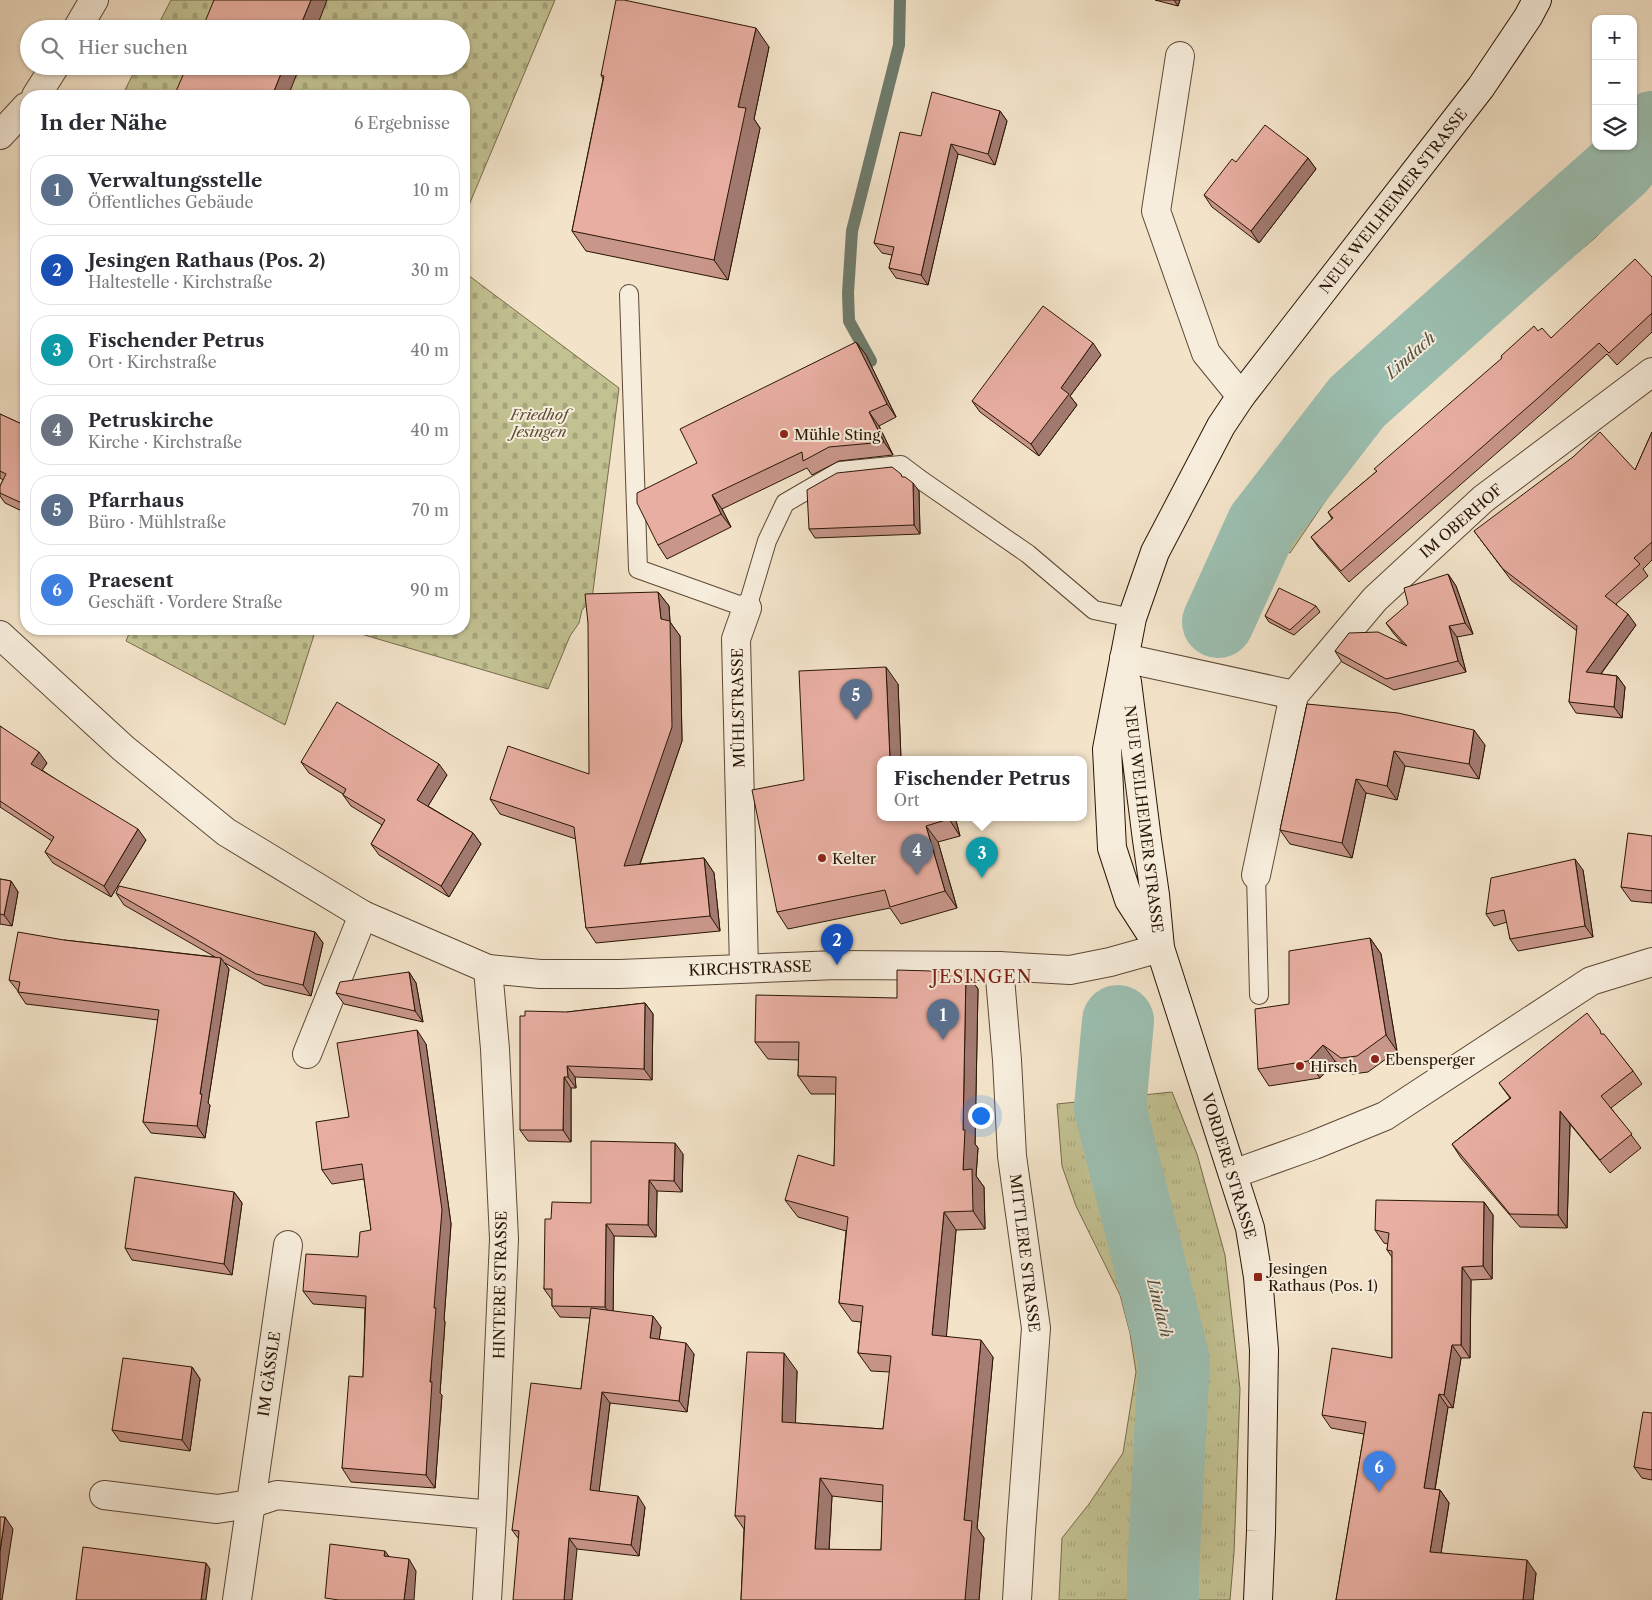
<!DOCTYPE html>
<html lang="de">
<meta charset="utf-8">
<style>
body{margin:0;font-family:"Libre Caslon Text",serif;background:#f2f2f3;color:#2b2b33}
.controls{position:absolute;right:15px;top:15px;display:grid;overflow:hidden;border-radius:10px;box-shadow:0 1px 4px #0004}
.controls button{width:45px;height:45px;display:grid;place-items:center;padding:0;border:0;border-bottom:1px solid #e1e1e2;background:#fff;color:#2b2b33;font:25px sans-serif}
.you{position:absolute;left:980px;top:1115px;width:18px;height:18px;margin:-12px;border:4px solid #fff;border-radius:50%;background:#1a73e8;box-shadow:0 0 0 8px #1a73e833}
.badge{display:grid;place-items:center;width:32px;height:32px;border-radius:50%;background:#d93025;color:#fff;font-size:16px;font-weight:700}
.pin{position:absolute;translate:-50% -41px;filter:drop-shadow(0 1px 2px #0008)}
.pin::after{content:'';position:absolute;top:26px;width:18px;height:15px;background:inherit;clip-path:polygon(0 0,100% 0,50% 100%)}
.popup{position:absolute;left:877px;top:756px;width:210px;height:65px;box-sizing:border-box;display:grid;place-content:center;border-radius:10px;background:#fff;filter:drop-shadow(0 1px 4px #0005);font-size:16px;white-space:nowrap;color:#7c7c81}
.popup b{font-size:19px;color:#2b2b33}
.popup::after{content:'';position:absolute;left:50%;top:100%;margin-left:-10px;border:10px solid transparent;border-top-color:#fff}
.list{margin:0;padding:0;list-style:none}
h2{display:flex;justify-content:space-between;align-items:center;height:65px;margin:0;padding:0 20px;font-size:21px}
h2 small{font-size:16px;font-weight:400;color:#7c7c81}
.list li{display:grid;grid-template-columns:32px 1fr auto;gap:15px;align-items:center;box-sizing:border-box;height:70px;margin:0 10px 10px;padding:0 10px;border:1px solid #e1e1e2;border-radius:20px}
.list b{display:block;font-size:19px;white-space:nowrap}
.list p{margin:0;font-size:16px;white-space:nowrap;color:#7c7c81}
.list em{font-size:16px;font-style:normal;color:#7c7c81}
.icon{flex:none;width:28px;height:28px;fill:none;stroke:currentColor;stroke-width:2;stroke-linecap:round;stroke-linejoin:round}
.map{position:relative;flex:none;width:1652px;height:1600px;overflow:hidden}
.search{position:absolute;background:#fff;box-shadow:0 1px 4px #0004;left:20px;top:20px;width:450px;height:55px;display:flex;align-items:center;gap:12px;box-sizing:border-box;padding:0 18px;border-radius:28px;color:#7c7c81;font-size:19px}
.panel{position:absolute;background:#fff;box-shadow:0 1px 4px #0004;left:20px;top:90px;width:450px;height:545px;border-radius:20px}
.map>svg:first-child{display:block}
</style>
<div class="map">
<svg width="1652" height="1600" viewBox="0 0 1652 1600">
<defs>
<pattern id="grass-tufts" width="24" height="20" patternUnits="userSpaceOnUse" patternTransform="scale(1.25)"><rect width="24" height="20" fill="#c2c192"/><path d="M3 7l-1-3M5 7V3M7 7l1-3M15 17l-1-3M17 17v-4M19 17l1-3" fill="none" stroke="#a7a57c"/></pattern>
<pattern id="cemetery-stones" width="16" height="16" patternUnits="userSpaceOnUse" patternTransform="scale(1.25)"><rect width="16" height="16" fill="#c2c192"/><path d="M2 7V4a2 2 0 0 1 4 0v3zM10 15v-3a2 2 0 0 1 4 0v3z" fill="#a7a57c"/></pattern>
</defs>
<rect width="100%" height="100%" fill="#f3e3c9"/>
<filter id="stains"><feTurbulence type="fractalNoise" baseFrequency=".004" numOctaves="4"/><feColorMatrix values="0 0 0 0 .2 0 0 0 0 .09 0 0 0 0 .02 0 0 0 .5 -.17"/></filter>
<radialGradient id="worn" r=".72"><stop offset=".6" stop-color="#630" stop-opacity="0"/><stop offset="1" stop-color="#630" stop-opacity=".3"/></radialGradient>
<!-- grass -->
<path fill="url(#grass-tufts)" stroke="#766b4b" d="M1652,142V179L1596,237L1379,422L1290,553L1264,543L1365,408L1626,173Z
M1172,1092L1197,1154L1225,1255L1240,1389L1234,1553L1230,1600H1059L1062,1538L1089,1504L1123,1453L1136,1372L1130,1333L1120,1295L1076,1206L1062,1166L1057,1104Z"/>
<!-- cemetery -->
<path fill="url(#cemetery-stones)" stroke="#766b4b" d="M171,0H555L464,217V96H122L137,66H461V29H156Z
M464,272L619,388L592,599L582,610L579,623L570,636L548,689L344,629H464Z
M131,629H316L285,725L126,641Z"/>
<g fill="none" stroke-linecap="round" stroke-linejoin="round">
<!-- stream -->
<path stroke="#6e7b6c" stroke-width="12" d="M871,361L849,321L848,293L852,231L899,45L900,0"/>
<!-- river -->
<path stroke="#9cbfb1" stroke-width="72" d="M1218,622L1262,525L1357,402L1619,168L1652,127
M1118,1021L1110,1108L1174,1360L1163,1573V1600"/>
<defs>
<path id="service" d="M629,294L638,569L747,608L767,541L785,503L840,471L901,465L921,480L1028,554L1094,610L1132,618
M1256,875L1259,995"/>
<path id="minor" d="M77,29L94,0
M1180,56L1156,211L1206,353L1241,396
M36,96L55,66
M0,135L26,107
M1124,658L1294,695
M1256,875L1294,695L1375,599L1483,499L1652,372
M999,966L1007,1060L1012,1156L1036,1328L1021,1531L1017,1600
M744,968L736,639L747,608
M307,1054L363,915
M1233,1174L1314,1145L1385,1116L1591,981L1652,962
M104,1495L217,1509L250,1504L277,1495L492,1515
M237,1600L288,1245
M487,1600L492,1515L504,1239L495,1049L488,969"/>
<path id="tertiary" d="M0,635L123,748L226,832L363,915L488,969L540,974H620L837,965L999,966L1070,970L1110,962L1160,948"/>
<path id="secondary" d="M1127,682L1147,840L1155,895L1160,948L1250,1228L1258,1277L1264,1350L1261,1531L1258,1600
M1160,948L1129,900L1112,848L1107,749L1132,618L1155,552L1221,426L1241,396L1481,87L1528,17L1537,0"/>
</defs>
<!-- service casing -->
<use href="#service" stroke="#5c4835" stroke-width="20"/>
<!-- minor casing -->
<use href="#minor" stroke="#5c4835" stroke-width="30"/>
<!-- tertiary casing -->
<use href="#tertiary" stroke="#5c4835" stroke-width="30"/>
<!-- secondary casing -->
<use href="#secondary" stroke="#291504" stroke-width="30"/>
<!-- service -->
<use href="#service" stroke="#f7eddc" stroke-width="18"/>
<!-- minor -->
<use href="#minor" stroke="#f7eddc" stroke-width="28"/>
<!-- tertiary -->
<use href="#tertiary" stroke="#f7eddc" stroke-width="28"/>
<!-- secondary -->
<use href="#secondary" stroke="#f7eddc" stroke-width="28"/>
</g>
<!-- wall -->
<path fill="#c8968a" stroke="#291504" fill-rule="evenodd" d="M1155,0H1180L1178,6Z
M769,47L754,119L760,128L728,280L586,251L572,231L603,79L601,75Z
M1000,111L1007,121L995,165L958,154L928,285L896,278L889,268L892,255L882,253L874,243L921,136Z
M1308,158L1316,169L1259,243L1212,207L1204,195L1236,162Z
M1652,277V332L1617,365L1607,354L1546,410L1349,582L1319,548L1311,537L1332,519L1328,512L1376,472L1538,331L1551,338Z
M856,342L866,355L896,417L879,426L893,455L839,461L812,475L807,468L722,509L731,527L667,559L658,545L697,463Z
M1101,355L1070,396L1077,405L1039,456L980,412L972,401Z
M0,414L26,426V425V513L5,503L0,496V486L3,480L0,478Z
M1652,432V560L1643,569L1648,576L1616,604L1636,625L1601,674L1617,676L1625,687L1622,718L1576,713L1569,702L1577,631L1511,580L1474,531L1635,470Z
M903,477L919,491L920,534L815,538L809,529Z
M1448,574L1456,586L1473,634L1457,637L1466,672L1394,690L1342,662L1335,651L1404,645L1394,634L1386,623Z
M658,592L669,606L670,622L680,636L682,741L640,864L704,858L714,873L720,931L596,943L586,928L576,839L500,814L490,799L589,774Z
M1316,606L1320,612L1294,635L1269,622L1265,616Z
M898,684L901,759H881V817H955L960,836L938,842L957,908L901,924L890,908L788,929L777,912L804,780Z
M1307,704L1485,745L1479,779L1405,766L1397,800L1366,793L1352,858L1290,844L1280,830Z
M0,726L47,763L42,770L146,840L111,897L53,863L45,852L52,841L0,807Z
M301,762L447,775L428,806L473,833L481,844L449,897L379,855L371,844L382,825L351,806L343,795V794L309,773Z
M1652,836V903L1631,901L1621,887Z
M1583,870L1593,937L1518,951L1510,939L1507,922L1494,926L1486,914Z
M0,879L11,881L18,892L12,926L0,924Z
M116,893L315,932L323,943L311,996L264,985L225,963L229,969L208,1103L210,1105L205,1138L151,1133L143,1122L158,1020L26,1004L18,992V991L9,980L64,940L215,957L124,905Z
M1370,938L1381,954L1397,1051L1368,1072L1352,1074L1335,1061L1320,1078L1269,1086L1258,1069L1289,1004Z
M409,972L416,983L423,1022L344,1004L336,993Z
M966,972L978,989L975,1144L978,1148L976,1176L984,1187L985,1229L956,1230L946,1336L993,1357L977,1528L984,1538L979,1600H741L744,1529L735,1516L797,1371L795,1423L883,1429L890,1372L871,1371L858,1353L861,1322L852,1321L839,1303L846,1231L798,1217L785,1200L834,1166L836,1094H811L798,1076L799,1060L768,1059L755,1042L897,998ZM832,1496L883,1502L881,1550H829Z
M645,1003L653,1014L652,1080L575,1077L576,1088H571V1142L528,1141L520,1130L567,1012Z
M1603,1034L1633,1071L1642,1084L1611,1108L1641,1148L1610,1173L1570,1124L1567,1228L1520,1227L1461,1158L1452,1144L1510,1098L1499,1083Z
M426,1044L451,1224L444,1320L445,1322L440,1393L442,1395L435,1488L351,1482L342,1468L363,1377L365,1308L313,1304L303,1291L358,1257L371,1230L364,1179L332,1184L322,1170L349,1117Z
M683,1154L682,1192L657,1191L656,1237L614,1236L613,1311L661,1327L659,1339L694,1354L687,1412L610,1403L599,1491L645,1507L639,1556L577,1549L518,1538L512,1530L581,1389L590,1318L560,1317L552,1306V1300L544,1289L551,1219L591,1203Z
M234,1192L242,1203L232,1275L132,1260L125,1248Z
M1484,1202L1493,1215L1492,1279L1471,1280L1470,1358H1461L1453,1408L1448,1407L1435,1490H1440L1449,1503L1441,1553L1536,1573L1533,1600H1336L1364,1434L1331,1428L1322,1415L1392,1358V1257L1387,1250L1388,1244L1384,1243L1375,1230Z
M192,1367L200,1379L190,1451L120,1441L112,1430Z
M1652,1413V1480L1642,1478L1634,1467Z"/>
<!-- shaded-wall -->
<path fill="#a27a71" stroke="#291504" d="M311,0H327L316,29H299Z
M1174,0H1180L1178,6Z
M756,28L769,47L754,119L760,128L728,280L714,260L738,107Z
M284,66H300L288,96H272Z
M1000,111L1007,121L995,165L988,154Z
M951,144L958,154L928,285L921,275Z
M1308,158L1316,169L1259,243L1251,231Z
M856,342L866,355L896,417L887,404Z
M1093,343L1101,355L1070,396L1077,405L1039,456L1031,444L1061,388Z
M869,412L879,426L893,455L884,442Z
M913,483L919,491L920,534L914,525Z
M712,495L722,509L731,527L721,514Z
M1448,574L1456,586L1473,634L1465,623Z
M658,592L669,606L670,622L680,636L682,741L634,881L624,866L661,619Z
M1628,614L1636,625L1594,683L1586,672Z
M1449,626L1457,637L1466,672L1458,661Z
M886,667L898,684L901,759H890Z
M1617,676L1625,687L1622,718L1614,707Z
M1474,730L1485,745L1479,779L1469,764Z
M1394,751L1405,766L1397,800L1387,786Z
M39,752L47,763L39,775L31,764Z
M439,764L447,775L425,811L417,800Z
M1356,779L1366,793L1352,858L1342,843Z
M948,817H955L960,836L949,819Z
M926,826L938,842L957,908L945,891Z
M138,829L146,840L111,897L104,886Z
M473,833L481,844L449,897L441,886Z
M704,858L714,873L720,931L710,916Z
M1575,859L1583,870L1593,937L1585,926Z
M11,881L18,892L12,926L4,915Z
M315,932L323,943L311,996L303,985Z
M1370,938L1381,954L1397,1051L1386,1035Z
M221,958L229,969L208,1103L210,1105L205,1138L197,1126L200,1094Z
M409,972L416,983L423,1022L415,1011Z
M966,972L978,989L975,1144L978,1148L976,1176L984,1187L985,1229L973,1211L963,1170V1130Z
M645,1003L653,1014L652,1080L644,1069Z
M417,1030L426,1044L451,1224L444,1320L445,1322L440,1393L442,1395L435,1488L426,1475L434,1308Z
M1323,1045L1335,1061L1320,1078L1308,1061Z
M567,1066L575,1077L576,1088L568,1077Z
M564,1077L571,1088V1142L563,1130Z
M1560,1111L1570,1124L1567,1228L1558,1215Z
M675,1143L683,1154L682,1192L674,1181Z
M649,1180L657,1191L656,1237L648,1225Z
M234,1192L242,1203L232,1275L224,1264Z
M1484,1202L1493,1215L1492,1279L1483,1266Z
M944,1212L956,1230L945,1352L932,1335Z
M606,1224L614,1236L613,1318L605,1307Z
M1462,1267L1471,1280L1470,1358L1461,1345Z
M653,1316L661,1327L658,1349L650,1338Z
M981,1340L993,1357L977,1528L984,1538L979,1600H965L964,1520Z
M686,1343L694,1354L687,1412L679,1401Z
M1452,1345L1461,1358L1453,1408L1444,1395Z
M784,1353L797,1371L795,1439L782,1422Z
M192,1367L200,1379L190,1451L182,1440Z
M602,1392L610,1403L598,1501L590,1490Z
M1439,1394L1448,1407L1433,1501L1424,1488Z
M820,1478L832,1496L828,1567L815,1549Z
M1440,1490L1449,1503L1439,1565L1430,1552Z
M638,1496L645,1507L639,1556L631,1545Z
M5,1517L13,1529L2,1600H0V1551Z
M569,1538L577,1549L572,1600H564Z
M385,1551L393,1562L384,1556Z
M409,1559L416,1571L414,1600H404Z
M1527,1560L1536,1573L1533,1600H1523Z
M206,1563L210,1569L206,1600H201Z"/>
<!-- building -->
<path fill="#e8aea1" stroke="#291504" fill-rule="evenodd" d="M214,0H311L299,29H202Z
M616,0H624L756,28L738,107L746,108L714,260L572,231L604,76L601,75Z
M187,66H284L272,96H174Z
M932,92L1000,111L988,154L951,144L921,275L889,268L894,247L874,243L900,132L921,136Z
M1265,125L1308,158L1251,231L1204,195L1232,159L1236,162Z
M1635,259L1652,277V313L1609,353L1599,343L1538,398L1341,571L1311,537L1333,518L1328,512L1377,471L1374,469L1502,358L1501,356L1534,326L1538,331L1542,328L1551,338Z
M1043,306L1093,343L1061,388L1069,394L1031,444L972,401Z
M856,342L887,404L869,412L884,442L829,447L803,461L802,452L712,495L721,514L658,545L637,503V493L697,463L680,429Z
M0,414L26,426V425V505L0,493V486L6,474L0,471Z
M1600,432L1635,470L1652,432V542L1634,558L1640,564L1605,596L1628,614L1586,672L1617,676L1614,707L1569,702L1577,626L1503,569L1474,531L1573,457Z
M892,467L901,474L902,477H905L913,483L914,525L809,529L807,490L837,473Z
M1448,574L1465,623L1449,626L1458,661L1386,679L1335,651L1349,633L1378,632L1407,646L1386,623L1408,604L1404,588Z
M1279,588L1316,606L1290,630L1265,616Z
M658,592L661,619L670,621L672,727L624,866L704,858L710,916L586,928L574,827L490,799L508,746L589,774L588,623L585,594Z
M886,667L890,759H881V817H948L949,819L926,826L945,891L890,907L885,890L777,912L752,790L804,780L799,671Z
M337,702L439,764L417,800L473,833L441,886L371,844L385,820L343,795L346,789L301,762Z
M1307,704L1398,713L1474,730L1469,764L1394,751L1387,786L1356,779L1342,843L1280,830Z
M0,726L39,752L31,764L138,829L104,886L45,852L54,837L0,801Z
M1628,833L1652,836V891L1621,887Z
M1575,859L1585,926L1510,939L1504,910L1486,914L1491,878Z
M0,879L11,881L4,915L0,914Z
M119,886L315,932L303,985L256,974L116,893Z
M18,932L64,940L221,958L200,1094H202L197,1126L143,1122L159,1010L18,992L20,982L9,980Z
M1370,938L1386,1035L1357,1056L1341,1058L1323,1045L1308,1061L1258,1069L1255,1009L1289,1004V951Z
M897,970L966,972L963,1130H965L963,1170L972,1169L973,1211L944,1212L932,1335L981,1340L964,1520L972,1521L965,1600H741L745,1516H735L747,1352L784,1353L782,1422L883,1429L891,1356L858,1353L863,1306L839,1303L848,1217L785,1200L798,1155L834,1166L836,1077L798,1076L799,1042H755L756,995L897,998ZM820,1478L883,1485L881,1550L815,1549Z
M409,972L415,1011L336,993L340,982Z
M645,1003L644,1069L567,1066L568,1077H564L563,1130H520V1016H525V1011L567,1012Z
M1587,1013L1600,1030L1601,1034H1604L1633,1071L1601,1096L1632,1134L1600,1160L1560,1111L1558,1215L1510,1214L1452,1144L1511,1098L1499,1083Z
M417,1030L442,1210L434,1308H436L430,1382H432L426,1475L342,1468L349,1376L363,1377L366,1296L303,1291L306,1254L358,1257L360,1232L371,1230L362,1164L322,1170L316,1122L349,1117L337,1043Z
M591,1141L675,1143L674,1181L649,1180L648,1225L606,1224L605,1307L552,1306V1289H544L545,1219H551L552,1202L591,1203Z
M135,1177L234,1192L224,1264L125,1248Z
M1376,1200L1484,1202L1483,1266L1462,1267L1461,1345H1452L1444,1395L1439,1394L1424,1488L1440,1490L1430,1552L1527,1560L1523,1600H1336L1366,1422L1322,1415L1332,1348L1392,1358V1251L1387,1250L1389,1233L1375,1230Z
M591,1308L653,1316L650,1338L686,1343L679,1401L602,1392L590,1490L638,1496L631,1545L569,1538L564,1600H513L519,1531L512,1530L531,1383L581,1389Z
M123,1358L192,1367L182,1440L112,1430Z
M1643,1412L1652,1413V1470L1634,1467Z
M0,1517H5L0,1551Z
M330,1544L385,1551L384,1556L409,1559L404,1600H339L325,1598Z
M83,1547L206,1563L201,1600H76Z"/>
<!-- markers -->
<g fill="#8f2418" stroke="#f7eddc" stroke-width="2">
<circle cx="784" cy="434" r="5"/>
<circle cx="822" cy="858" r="5"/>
<circle cx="1375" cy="1059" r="5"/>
<circle cx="1300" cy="1066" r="5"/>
<rect x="1253" y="1272" width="10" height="10" rx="2.5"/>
</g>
<g text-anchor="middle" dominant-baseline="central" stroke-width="4" stroke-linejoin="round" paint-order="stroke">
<!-- street labels -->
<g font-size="15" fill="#291504" stroke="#f7eddc">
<text transform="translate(1393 201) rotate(-52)">NEUE WEILHEIMER STRASSE</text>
<text transform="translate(1461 521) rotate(-41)">IM OBERHOF</text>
<text transform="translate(738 708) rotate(-91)">MÜHLSTRASSE</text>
<text transform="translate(1144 819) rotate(83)">NEUE WEILHEIMER STRASSE</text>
<text transform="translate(750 968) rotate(-2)">KIRCHSTRASSE</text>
<text transform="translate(1229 1166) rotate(73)">VORDERE STRASSE</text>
<text transform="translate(1025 1253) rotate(83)">MITTLERE STRASSE</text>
<text transform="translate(500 1285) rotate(-89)">HINTERE STRASSE</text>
<text transform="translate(269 1374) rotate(-82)">IM GÄSSLE</text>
</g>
<!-- park labels -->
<g font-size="15" font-style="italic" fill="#5f5136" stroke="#f7eddc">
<text x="539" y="414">Friedhof<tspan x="539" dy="17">Jesingen</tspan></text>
</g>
<!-- poi labels -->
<g font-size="15" fill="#291504" stroke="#f7eddc" text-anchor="start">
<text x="794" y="434">Mühle Sting</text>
<text x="832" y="858">Kelter</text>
<text x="1385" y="1059">Ebensperger</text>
<text x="1310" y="1066">Hirsch</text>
<text x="1268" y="1268">Jesingen<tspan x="1268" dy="17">Rathaus (Pos. 1)</tspan></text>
</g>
<!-- water labels -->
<g font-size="16" font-style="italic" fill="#515041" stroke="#f7eddc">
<text transform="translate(1410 355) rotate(-42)">Lindach</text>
<text transform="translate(1160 1308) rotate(76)">Lindach</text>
</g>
<!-- quarter labels -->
<g font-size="18" letter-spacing="1" fill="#7a1f14" stroke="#f7eddc">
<text x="982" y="977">JESINGEN</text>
</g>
</g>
<rect width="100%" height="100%" filter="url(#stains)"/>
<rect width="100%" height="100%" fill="url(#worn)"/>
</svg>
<div class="controls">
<button>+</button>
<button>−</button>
<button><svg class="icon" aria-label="layers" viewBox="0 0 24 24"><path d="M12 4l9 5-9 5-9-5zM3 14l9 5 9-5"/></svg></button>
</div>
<div class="you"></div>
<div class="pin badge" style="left:943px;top:1040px;background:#5c6f8a">1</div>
<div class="pin badge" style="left:837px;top:965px;background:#1a4fb4">2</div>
<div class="pin badge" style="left:982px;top:878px;background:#0f9aa8">3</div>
<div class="popup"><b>Fischender Petrus</b>Ort</div>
<div class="pin badge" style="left:917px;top:875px;background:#6b7280">4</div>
<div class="pin badge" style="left:856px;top:720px;background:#5c6f8a">5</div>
<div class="pin badge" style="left:1379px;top:1492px;background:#3f7fe0">6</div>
<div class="search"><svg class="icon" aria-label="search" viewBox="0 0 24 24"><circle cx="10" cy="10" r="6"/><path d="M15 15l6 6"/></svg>Hier suchen</div>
<section class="panel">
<h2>In der Nähe<small>6 Ergebnisse</small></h2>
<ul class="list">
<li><span class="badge" style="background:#5c6f8a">1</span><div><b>Verwaltungsstelle</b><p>Öffentliches Gebäude</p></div><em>10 m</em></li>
<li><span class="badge" style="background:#1a4fb4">2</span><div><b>Jesingen Rathaus (Pos. 2)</b><p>Haltestelle · Kirchstraße</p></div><em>30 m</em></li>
<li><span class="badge" style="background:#0f9aa8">3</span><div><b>Fischender Petrus</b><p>Ort · Kirchstraße</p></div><em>40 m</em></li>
<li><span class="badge" style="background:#6b7280">4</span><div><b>Petruskirche</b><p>Kirche · Kirchstraße</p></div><em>40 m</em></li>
<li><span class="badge" style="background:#5c6f8a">5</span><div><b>Pfarrhaus</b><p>Büro · Mühlstraße</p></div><em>70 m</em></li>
<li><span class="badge" style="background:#3f7fe0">6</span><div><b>Praesent</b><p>Geschäft · Vordere Straße</p></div><em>90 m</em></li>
</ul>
</section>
</div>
